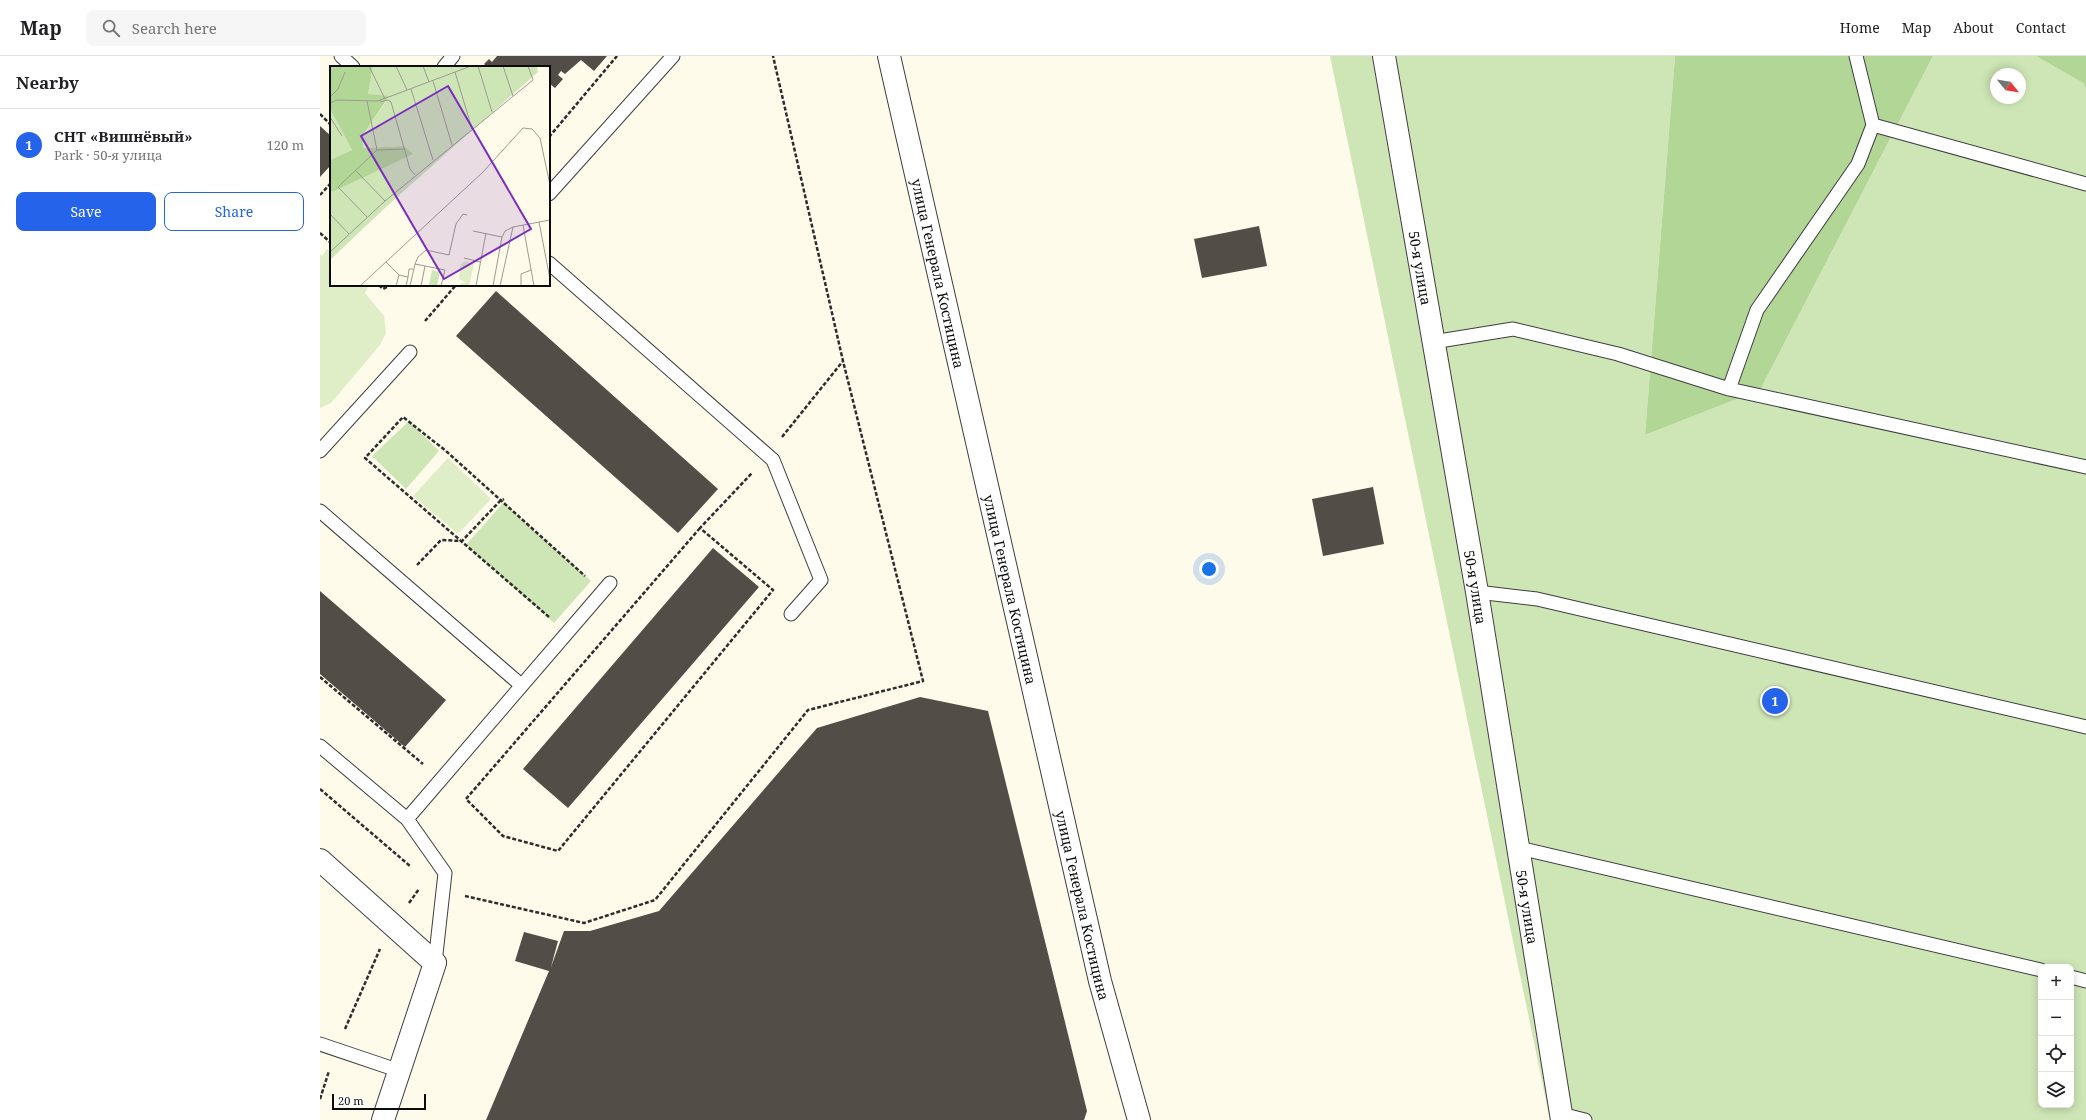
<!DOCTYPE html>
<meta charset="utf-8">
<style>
body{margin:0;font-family:"Noto Serif",serif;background:#f6f6f6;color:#202124}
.controls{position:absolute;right:12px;bottom:12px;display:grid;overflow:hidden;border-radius:8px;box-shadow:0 2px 10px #0003}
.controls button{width:36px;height:36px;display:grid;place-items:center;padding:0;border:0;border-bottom:1px solid #e0e0e0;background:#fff;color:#202124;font:20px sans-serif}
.compass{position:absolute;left:1670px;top:12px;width:36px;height:36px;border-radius:50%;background:#fff;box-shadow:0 2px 10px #0003;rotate:120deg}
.scale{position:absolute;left:12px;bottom:10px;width:94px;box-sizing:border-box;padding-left:4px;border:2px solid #0b0b0b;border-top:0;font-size:11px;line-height:14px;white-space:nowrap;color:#0b0b0b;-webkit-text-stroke:3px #fff;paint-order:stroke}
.you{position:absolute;left:889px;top:513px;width:14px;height:14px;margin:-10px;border:3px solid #fff;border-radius:50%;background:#1a73e8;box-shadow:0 0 0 6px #1a73e833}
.badge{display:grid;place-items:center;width:26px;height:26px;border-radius:50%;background:#2563eb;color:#fff;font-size:13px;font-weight:700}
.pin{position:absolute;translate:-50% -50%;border:2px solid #fff;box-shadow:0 1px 4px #0006}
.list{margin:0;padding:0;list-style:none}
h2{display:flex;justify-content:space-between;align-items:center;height:52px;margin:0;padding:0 16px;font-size:17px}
h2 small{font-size:13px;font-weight:400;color:#757577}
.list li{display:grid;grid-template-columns:26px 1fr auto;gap:12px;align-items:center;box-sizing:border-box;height:72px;padding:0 16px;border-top:1px solid #e0e0e0}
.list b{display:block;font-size:15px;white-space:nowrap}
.list p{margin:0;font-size:13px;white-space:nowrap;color:#757577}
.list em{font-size:13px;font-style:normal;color:#757577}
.actions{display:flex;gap:8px;padding:12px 16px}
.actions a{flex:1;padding:9px 0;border:1px solid #2563eb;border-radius:8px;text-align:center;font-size:14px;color:#2563eb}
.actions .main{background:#2563eb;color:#fff}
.icon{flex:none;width:22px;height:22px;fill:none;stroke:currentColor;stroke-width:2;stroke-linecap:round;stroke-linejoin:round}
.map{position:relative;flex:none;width:1766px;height:1064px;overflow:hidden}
header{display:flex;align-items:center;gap:24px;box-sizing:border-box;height:56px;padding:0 20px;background:#fff;border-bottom:1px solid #e0e0e0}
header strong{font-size:19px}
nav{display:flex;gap:22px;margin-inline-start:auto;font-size:14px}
.search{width:280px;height:36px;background:#f6f6f6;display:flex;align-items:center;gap:10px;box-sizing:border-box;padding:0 14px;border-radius:8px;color:#757577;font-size:15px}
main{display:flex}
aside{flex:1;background:#fff}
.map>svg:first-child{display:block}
</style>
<header>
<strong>Map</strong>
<div class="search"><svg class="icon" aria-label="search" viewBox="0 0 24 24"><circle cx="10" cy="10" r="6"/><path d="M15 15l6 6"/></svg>Search here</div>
<nav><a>Home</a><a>Map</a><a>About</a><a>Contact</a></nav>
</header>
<main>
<aside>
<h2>Nearby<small></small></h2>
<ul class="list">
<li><span class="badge">1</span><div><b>СНТ «Вишнёвый»</b><p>Park · 50-я улица</p></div><em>120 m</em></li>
</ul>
<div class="actions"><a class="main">Save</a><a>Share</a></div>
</aside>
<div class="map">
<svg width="1766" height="1064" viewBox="0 0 1766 1064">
<rect width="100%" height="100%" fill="#fefbea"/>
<!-- green -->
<path fill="#cee6b6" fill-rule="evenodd" d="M1010,0H1355L1325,379L1440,334L1613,0H1716L1763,27L1766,33V1064H1230ZM1676,18H1700V42H1676ZM1721,911H1751V1049H1721Z
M89,365L119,395L86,433L52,400Z
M183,447L271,525L234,567L146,489Z"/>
<!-- forest -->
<path fill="#b2d696" d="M1355,0H1613L1440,334L1325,379Z
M1716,0H1766V33L1763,27Z"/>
<!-- pitch -->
<path fill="#e0eec7" d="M7,193L11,196V229H49L45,237L64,260L66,277L60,289L11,347L0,352V198L2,200Z
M128,402L171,443L138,478L93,440Z"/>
<!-- building -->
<path fill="#534d48" d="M177,0H287L274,15L261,4L245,18L241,15L238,19L243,23L235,32L230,28L229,29V11H167L164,8L169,3L172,6Z
M0,70L11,80V109L0,121Z
M939,170L947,210L882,222L874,183Z
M176,235L398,433L358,477L136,280Z
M1053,431L1064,488L1003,500L992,443Z
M393,492L439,531L248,752L203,713Z
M0,535L126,644L85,691L0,618Z
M600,641L668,655L767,1055L764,1064H166L229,915L195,905L204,876L238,885L231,911L244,875H270L339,855L497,672Z"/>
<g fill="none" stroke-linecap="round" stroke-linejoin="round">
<defs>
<path id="service" d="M21,0L33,11
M124,11L133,0
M1553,69L1766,128
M229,138L353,0
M229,207L453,404L501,524L471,558
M1113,286L1193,273L1298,298L1409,333L1766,411
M1409,333L1437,254L1538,108L1553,69L1536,0
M0,395L90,296
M0,455L201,629
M1157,536L1217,543L1766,671
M0,690L87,763L125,817L115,907
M87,763L290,527
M1199,792L1721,914
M1751,921L1766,925
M0,988L80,1015
M1241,1058L1265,1064"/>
<g id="minor">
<path id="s1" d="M1064,0L1157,536L1242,1064"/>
<path d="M0,804L115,907L63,1064"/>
</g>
<g id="tertiary">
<path id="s2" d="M569,0L780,925L819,1064"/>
</g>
</defs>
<!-- service casing -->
<use href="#service" stroke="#3e3e3e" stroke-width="15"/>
<!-- minor casing -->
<use href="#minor" stroke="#3e3e3e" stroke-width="24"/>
<!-- tertiary casing -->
<use href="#tertiary" stroke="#3e3e3e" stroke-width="24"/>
<!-- path -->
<path stroke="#2d2d2d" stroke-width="2.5" stroke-dasharray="4 2" stroke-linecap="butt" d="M0,58L11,69
M229,81L297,0
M0,139L11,127
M0,177L11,187
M59,229L63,233L70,229
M105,265L136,229
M462,381L523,305
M380,472L146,743L183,780L238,795L453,534L380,472L432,417
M97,509L121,484L142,485L180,445L184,443
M229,561L45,402L83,361L126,395L265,520
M0,621L103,708
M0,733L90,810
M145,840L264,867L335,844L488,654L603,625L523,305L453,0
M89,847L99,833
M25,973L60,893
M0,1043L9,1015"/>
<!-- service -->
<use href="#service" stroke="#fff" stroke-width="13"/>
<!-- minor -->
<use href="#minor" stroke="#fff" stroke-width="22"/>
<!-- tertiary -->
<use href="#tertiary" stroke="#fff" stroke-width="22"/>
</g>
<g text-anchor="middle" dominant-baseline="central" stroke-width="4" stroke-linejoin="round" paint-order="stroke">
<!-- street labels -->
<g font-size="14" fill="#0b0b0b" stroke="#fff">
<text stroke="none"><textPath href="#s1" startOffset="215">50-я улица</textPath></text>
<text stroke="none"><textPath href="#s2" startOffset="223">улица Генерала Костицина</textPath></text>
<text stroke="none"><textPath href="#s1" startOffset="539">50-я улица</textPath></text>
<text stroke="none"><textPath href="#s2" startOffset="547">улица Генерала Костицина</textPath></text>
<text stroke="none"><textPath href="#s2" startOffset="871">улица Генерала Костицина</textPath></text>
<text stroke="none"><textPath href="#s1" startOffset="863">50-я улица</textPath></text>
</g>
</g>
<!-- overview -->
<g transform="translate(10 10)">
<rect width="220" height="220" fill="#fefbea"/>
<path d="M43,0H207L208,6L57,140L0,194V124L2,126L74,80L33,82V69L59,31L38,28ZM0,43L22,84L0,94ZM102,204L110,206L107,220L99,219Z" fill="#cee6b6"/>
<path d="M0,0H43L38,28L59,30L33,69V82L74,80L83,88L2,126L0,124V94L22,84L0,43Z" fill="#b2d696"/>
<path d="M135,195L144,198L139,220H131V217H136L129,213L130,199Z" fill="#e0eec7"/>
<path fill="none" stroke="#9d9b91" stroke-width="1" d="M39,0L55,33M66,0L77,24M93,0L99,16M148,0L162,46M173,0L183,30M125,6L142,63M103,15L122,79M81,23L103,94M0,31L8,23L15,6M37,35L47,84M50,36L58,34L61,36L80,103L85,109M0,37L7,34L48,35L141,0M0,51L12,70M25,104L55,135M0,148L19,168M37,151L8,121L47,84L75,83M209,156L220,213M193,159L204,220M143,165L172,171M0,186L55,135L203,14L198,0M134,192L150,196M56,196L69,209L66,220M85,198L88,191L96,184L119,189L126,158L133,148L137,149M69,209L78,211L76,220M78,211L79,203H83M30,220L153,106L193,62L202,63L210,72L220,119M80,220L85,198L95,200M91,220L95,200L115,204L111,220M146,220L156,167M163,220L172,171L175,165L183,161M170,220L183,161L220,154M191,220V208L201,204"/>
<path fill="#7b2cbf" fill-opacity="0.15" stroke="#7b2cbf" stroke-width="2" d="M118,20L201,163L114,213L31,70Z"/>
<rect width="220" height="220" fill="none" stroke="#0b0b0b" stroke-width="2"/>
</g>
</svg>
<div class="controls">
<button>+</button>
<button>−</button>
<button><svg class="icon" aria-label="locate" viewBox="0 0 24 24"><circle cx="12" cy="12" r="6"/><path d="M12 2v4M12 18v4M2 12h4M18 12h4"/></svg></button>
<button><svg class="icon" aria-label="layers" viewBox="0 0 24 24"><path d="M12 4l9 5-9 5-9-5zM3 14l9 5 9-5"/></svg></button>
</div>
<svg class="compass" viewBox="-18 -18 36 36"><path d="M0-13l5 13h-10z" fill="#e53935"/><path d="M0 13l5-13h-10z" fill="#757577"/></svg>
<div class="scale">20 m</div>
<div class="you"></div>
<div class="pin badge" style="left:1455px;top:645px">1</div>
</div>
</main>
